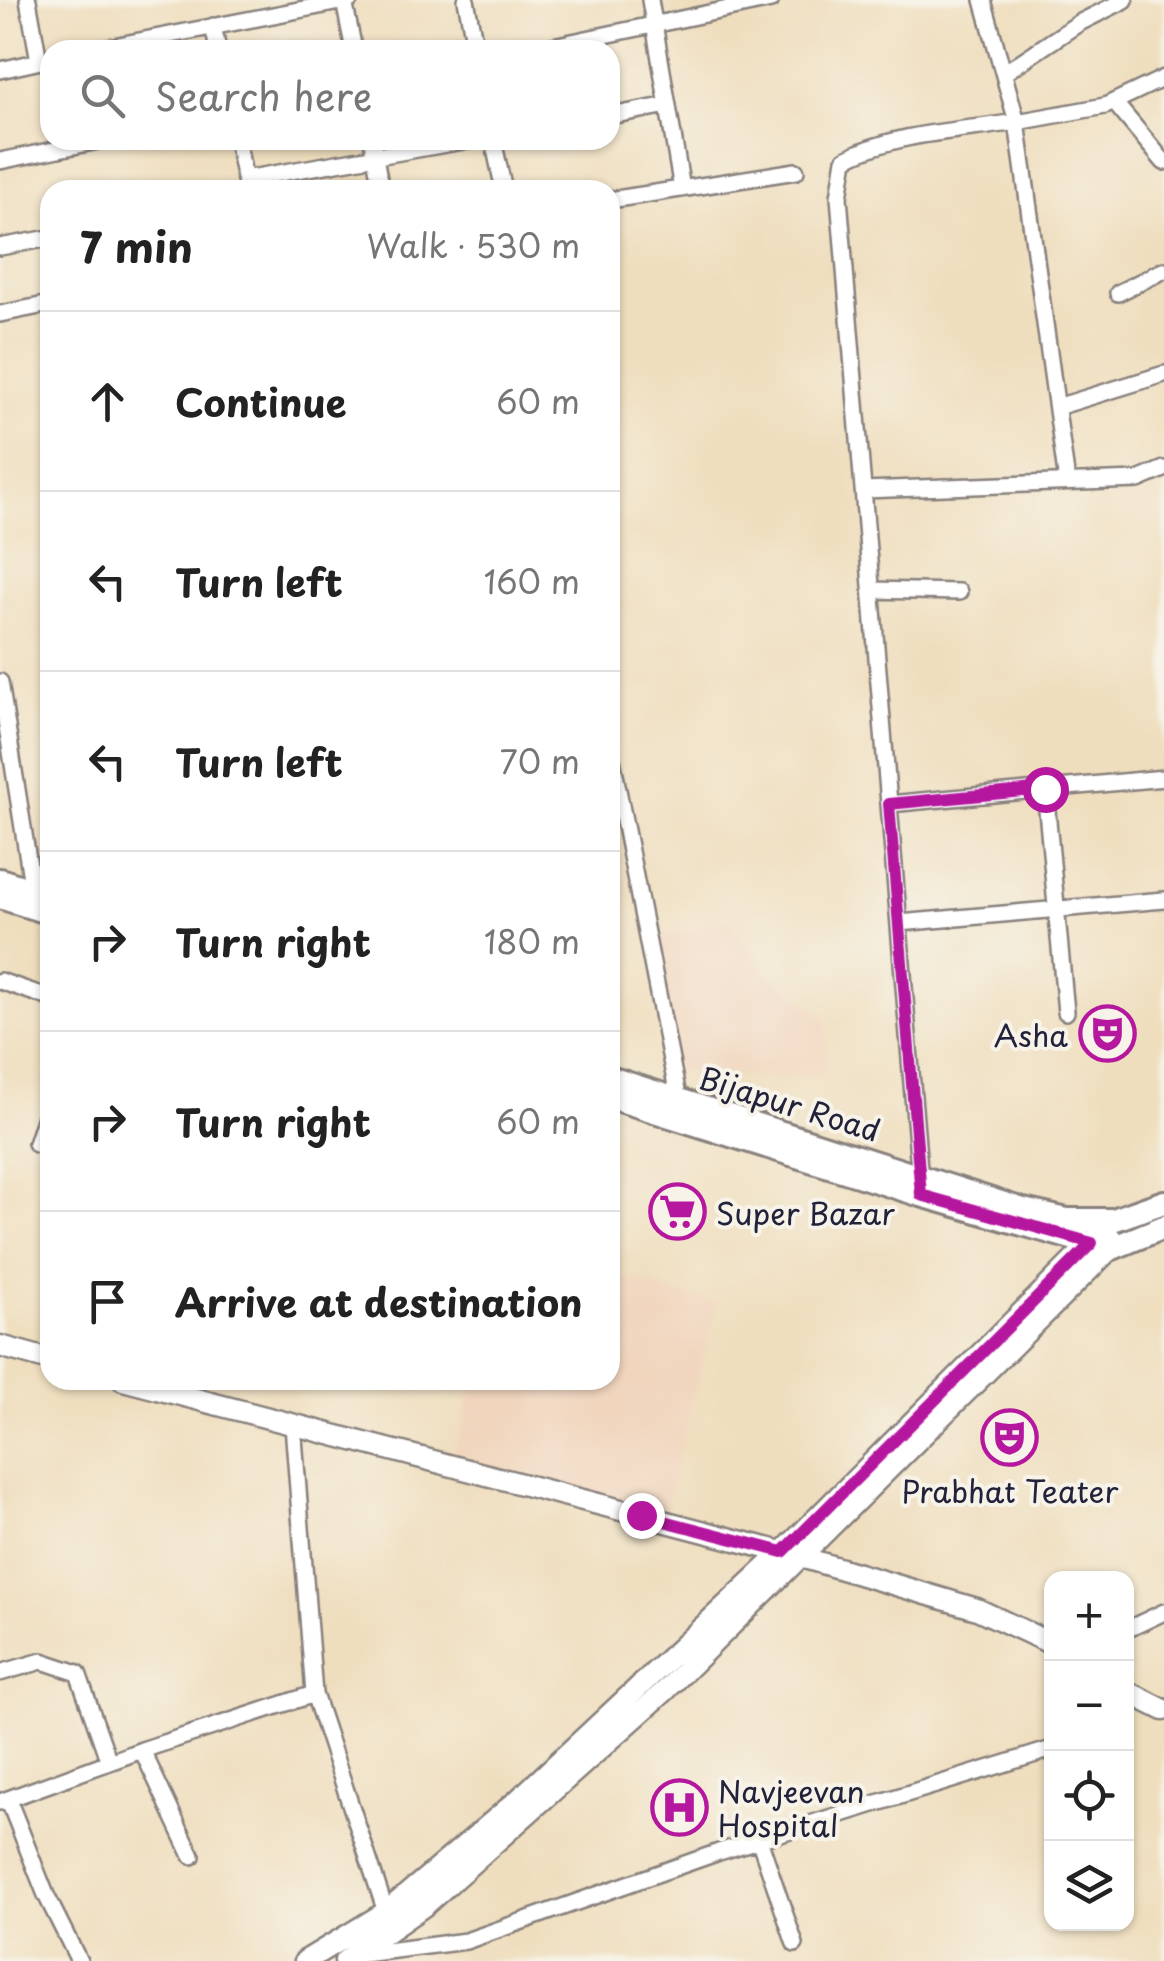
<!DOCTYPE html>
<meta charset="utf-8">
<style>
body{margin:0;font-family:"Playpen Sans",sans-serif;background:#f6f6f6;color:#222}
.controls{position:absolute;right:30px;bottom:30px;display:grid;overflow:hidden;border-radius:20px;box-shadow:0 2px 8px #0004}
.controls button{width:90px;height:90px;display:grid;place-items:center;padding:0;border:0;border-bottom:2px solid #e0e0e0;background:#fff;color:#222;font:50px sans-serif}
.stop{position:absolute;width:30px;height:30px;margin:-22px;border:8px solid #b5179e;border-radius:50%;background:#fff}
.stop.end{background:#b5179e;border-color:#fff;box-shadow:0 2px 10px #0008}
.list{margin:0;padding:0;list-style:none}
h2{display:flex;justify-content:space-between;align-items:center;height:130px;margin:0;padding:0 40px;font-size:42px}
h2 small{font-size:32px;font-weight:400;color:#767676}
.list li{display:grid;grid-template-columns:65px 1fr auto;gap:30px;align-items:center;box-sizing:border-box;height:180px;padding:0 40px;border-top:2px solid #e0e0e0}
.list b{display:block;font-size:38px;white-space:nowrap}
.list em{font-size:32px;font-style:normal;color:#767676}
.icon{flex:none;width:55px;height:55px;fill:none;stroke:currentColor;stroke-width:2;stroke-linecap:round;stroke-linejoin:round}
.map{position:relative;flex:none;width:1164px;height:1961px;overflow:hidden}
.search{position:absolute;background:#fff;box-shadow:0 2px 8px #0004;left:40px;top:40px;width:580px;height:110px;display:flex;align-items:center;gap:25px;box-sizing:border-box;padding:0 35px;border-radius:30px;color:#767676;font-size:38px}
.panel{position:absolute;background:#fff;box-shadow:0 2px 8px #0004;left:40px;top:180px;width:580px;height:1210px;border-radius:30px}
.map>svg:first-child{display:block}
</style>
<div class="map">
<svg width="1164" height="1961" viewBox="0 0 1164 1961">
<rect width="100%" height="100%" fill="#f7f3e8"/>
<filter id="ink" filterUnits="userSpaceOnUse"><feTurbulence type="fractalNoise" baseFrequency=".01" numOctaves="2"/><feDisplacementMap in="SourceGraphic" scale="20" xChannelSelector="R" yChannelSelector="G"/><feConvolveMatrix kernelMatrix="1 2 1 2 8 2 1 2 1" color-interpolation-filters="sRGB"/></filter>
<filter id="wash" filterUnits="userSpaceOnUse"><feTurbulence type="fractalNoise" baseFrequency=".0048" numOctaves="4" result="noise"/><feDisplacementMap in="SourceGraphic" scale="40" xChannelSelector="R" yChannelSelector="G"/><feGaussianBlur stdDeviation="2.25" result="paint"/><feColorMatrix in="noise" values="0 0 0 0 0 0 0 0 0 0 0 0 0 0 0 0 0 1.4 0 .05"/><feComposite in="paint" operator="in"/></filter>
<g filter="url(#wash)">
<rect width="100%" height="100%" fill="#efdebe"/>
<!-- built -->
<path fill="#f1d5bd" d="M727,922L774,979L827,1019L826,1073L778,1078L674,1071L648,938Z
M610,1274L717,1303L664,1518L451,1462L474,1380H610Z"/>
</g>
<g filter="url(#ink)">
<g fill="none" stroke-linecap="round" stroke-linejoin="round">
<defs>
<path id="street" d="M28,0L39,61
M466,0L476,50
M650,0L682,189
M983,0L1017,122L1105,106L1164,78
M344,1L354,50
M213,26L218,50
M93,50L350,0
M534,50L771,0
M0,70L50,59
M1004,73L1079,23L1125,0
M1114,102L1164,162
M610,116L668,105
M237,140L247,190
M372,140L381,190
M493,140L504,190
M0,161L103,140
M245,179L469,140
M610,200L796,171
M0,247L50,238
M1118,293L1164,270
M0,314L50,304
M1057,407L1164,374
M863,490L1138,480L1164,469
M871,590L959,592
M0,682L33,891
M610,749L679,1101L677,1108
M1045,789L1066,1012
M889,804L1164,778
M899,923L1164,900
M0,981L50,998
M36,1144L50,1101
M920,1181L839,197L845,159C896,132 962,131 1017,122L1067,482
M293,1425L314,1694L386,1912
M1126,1630L1164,1612
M0,1673L42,1661L78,1673L109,1762
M142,1750L192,1856
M8,1799L46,1895L79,1961
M0,1802L142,1750L314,1694
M759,1839L795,1944
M355,1955L466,1941L719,1852L1052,1749"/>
<path id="secondary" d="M0,1346L50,1360
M123,1380L801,1557L977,1609L1052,1644
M1126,1691L1164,1710
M305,1961L386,1912L519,1799L783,1552L1098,1236
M345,1961L425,1905L666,1690L1110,1249L1111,1238"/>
<path id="primary" d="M0,880L50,896
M0,897L50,913
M610,1078L1023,1210L1067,1220H1113L1164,1202
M610,1097L921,1195L1110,1249L1164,1227"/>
</defs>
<!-- street casing -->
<use href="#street" stroke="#88807c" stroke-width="20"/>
<!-- secondary casing -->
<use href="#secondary" stroke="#88807c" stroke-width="25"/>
<!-- primary casing -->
<use href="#primary" stroke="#88807c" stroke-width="28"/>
<!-- street -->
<use href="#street" stroke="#fff" stroke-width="15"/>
<!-- secondary -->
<use href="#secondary" stroke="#fff" stroke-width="20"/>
<!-- primary -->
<use href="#primary" stroke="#fff" stroke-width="22"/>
</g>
</g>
<g fill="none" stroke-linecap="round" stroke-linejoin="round" filter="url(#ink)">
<!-- route -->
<path stroke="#b5179e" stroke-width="12" d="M641,1515L783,1552L1092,1243L921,1195L889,804L1045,789"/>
</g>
<!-- icons -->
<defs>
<symbol id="theatre-ring" viewBox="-11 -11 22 22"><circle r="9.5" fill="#f7f3e8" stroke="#b5179e" stroke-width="1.5"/><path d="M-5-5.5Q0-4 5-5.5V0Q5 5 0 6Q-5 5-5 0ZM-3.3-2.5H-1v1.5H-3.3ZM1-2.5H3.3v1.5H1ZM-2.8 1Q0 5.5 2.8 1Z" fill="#b5179e"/></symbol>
<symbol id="supermarket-ring" viewBox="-11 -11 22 22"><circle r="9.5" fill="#f7f3e8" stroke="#b5179e" stroke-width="1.5"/><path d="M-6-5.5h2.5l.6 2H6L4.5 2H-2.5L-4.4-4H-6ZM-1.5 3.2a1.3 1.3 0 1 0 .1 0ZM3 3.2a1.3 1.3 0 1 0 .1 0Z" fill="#b5179e"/></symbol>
<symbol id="hospital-ring" viewBox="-11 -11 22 22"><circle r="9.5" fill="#f7f3e8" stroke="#b5179e" stroke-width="1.5"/><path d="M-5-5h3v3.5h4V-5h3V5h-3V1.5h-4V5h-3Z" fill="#b5179e"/></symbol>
</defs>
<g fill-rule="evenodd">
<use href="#theatre-ring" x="1076" y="1002" width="63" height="63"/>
<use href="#supermarket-ring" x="646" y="1180" width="63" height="63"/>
<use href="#theatre-ring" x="978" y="1406" width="63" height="63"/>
<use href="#hospital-ring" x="648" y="1776" width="63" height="63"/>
</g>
<g text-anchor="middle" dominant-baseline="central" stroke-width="8" stroke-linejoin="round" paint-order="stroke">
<!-- poi labels -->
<g font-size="30" fill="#22223b" stroke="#f7f3e8" text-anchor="start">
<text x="1068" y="1034" text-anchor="end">Asha</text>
<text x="716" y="1212">Super Bazar</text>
<text x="1010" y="1490" text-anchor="middle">Prabhat Teater</text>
<text x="718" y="1790">Navjeevan<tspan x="718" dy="34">Hospital</tspan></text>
</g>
<!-- street labels -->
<g font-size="30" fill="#22223b" stroke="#f7f3e8">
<text transform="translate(790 1103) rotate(17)">Bijapur Road</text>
</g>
</g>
</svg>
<div class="controls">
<button>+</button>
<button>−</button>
<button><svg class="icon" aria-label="locate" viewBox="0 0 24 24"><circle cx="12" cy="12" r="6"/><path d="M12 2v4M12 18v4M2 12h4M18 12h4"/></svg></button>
<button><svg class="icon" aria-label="layers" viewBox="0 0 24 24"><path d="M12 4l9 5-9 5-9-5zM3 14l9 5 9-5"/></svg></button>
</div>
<div class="stop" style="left:1045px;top:789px"></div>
<div class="stop end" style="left:641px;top:1515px"></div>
<div class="search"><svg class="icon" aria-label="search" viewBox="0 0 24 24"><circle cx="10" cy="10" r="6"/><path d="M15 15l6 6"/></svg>Search here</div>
<section class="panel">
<h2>7 min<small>Walk · 530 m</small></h2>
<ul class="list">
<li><svg class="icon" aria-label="ahead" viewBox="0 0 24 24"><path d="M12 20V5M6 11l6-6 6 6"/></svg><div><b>Continue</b></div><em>60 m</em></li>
<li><svg class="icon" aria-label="left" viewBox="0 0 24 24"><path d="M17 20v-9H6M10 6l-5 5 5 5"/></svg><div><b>Turn left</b></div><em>160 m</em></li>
<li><svg class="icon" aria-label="left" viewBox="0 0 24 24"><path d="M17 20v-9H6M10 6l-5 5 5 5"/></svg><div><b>Turn left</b></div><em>70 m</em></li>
<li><svg class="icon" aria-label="right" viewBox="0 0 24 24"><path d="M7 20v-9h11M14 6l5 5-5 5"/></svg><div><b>Turn right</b></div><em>180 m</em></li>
<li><svg class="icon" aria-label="right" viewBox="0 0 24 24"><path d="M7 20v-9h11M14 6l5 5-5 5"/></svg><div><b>Turn right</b></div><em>60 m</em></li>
<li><svg class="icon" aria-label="arrive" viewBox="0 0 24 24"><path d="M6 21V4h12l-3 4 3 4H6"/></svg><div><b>Arrive at destination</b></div></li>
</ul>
</section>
</div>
